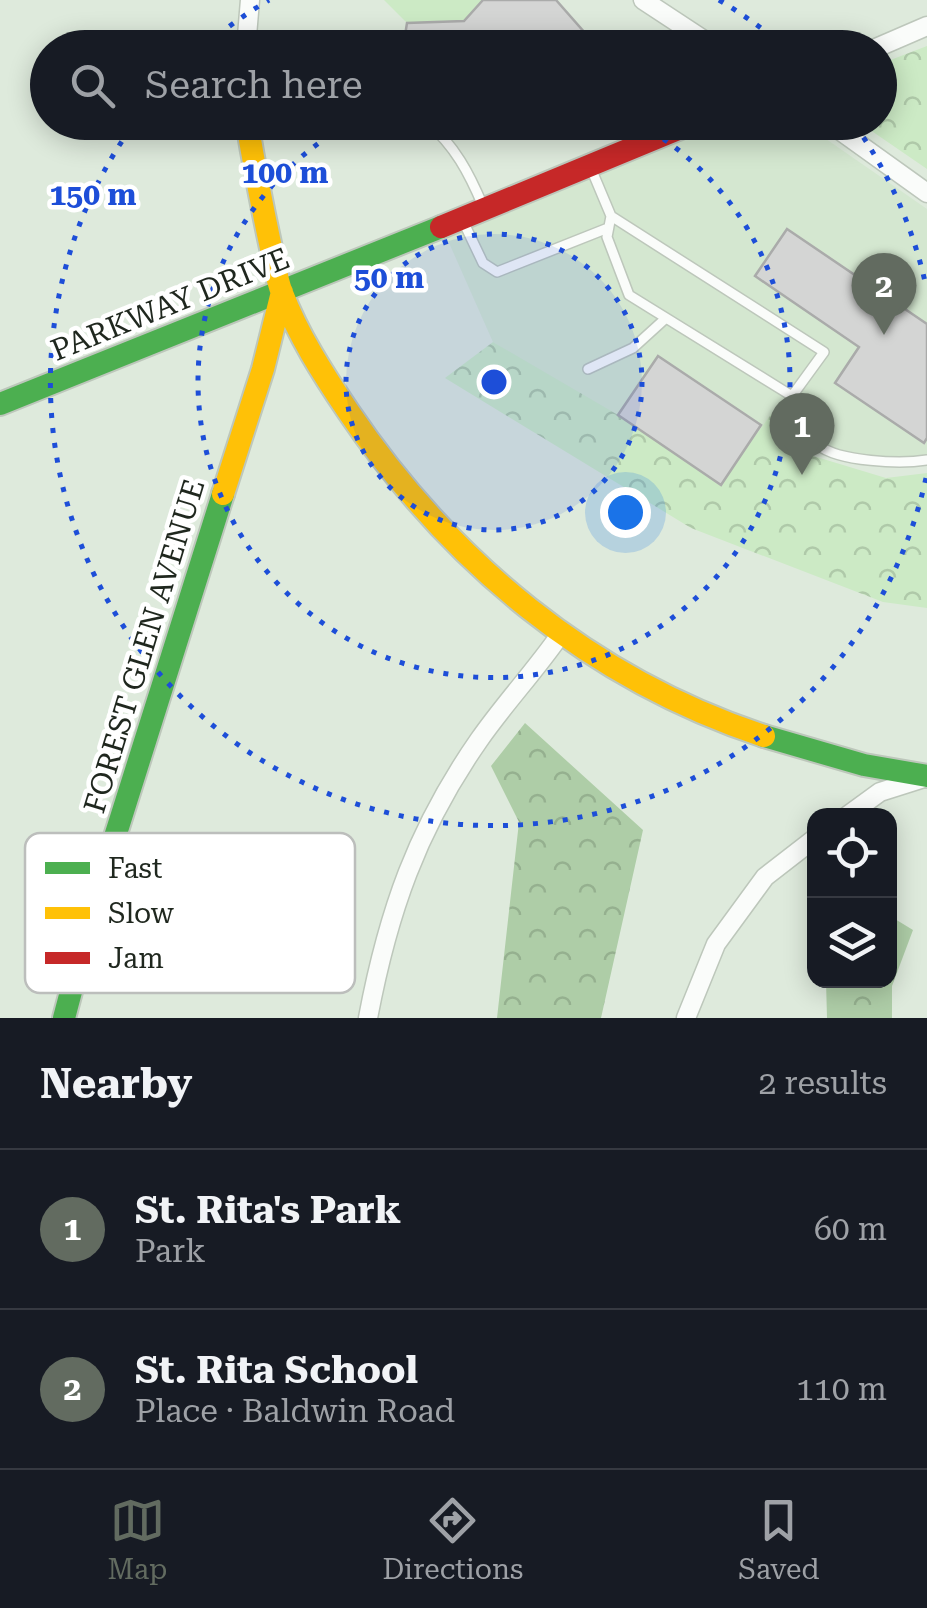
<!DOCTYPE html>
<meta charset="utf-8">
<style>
body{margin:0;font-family:"Roboto Serif",serif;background:#242831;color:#f1f3f6}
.controls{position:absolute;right:30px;bottom:30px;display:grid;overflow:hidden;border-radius:20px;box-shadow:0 5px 25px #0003}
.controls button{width:90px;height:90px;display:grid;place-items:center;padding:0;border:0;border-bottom:2px solid #363941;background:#171b24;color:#f1f3f6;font:50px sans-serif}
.you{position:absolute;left:625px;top:512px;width:35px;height:35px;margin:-25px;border:8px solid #fff;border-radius:50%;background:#1a73e8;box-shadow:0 0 0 15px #1a73e833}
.badge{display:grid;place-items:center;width:65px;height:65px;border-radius:50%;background:#626b60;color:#fff;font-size:32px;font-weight:700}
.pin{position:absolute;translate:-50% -82px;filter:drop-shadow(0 2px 5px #0008)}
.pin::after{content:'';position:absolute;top:52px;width:35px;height:30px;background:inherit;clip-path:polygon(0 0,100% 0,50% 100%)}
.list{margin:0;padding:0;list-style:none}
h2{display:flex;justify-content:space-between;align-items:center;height:130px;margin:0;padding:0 40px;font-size:42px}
h2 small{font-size:32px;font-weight:400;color:#9ea1a6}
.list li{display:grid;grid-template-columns:65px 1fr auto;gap:30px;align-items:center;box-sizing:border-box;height:160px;padding:0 40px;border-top:2px solid #363941}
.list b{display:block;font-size:38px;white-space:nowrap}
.list p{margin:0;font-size:32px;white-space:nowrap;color:#9ea1a6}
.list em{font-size:32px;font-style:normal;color:#9ea1a6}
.icon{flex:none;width:55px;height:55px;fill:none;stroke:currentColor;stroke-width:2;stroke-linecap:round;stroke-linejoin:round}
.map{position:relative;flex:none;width:927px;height:1018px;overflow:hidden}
.search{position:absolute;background:#171b24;box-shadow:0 5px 25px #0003;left:30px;right:30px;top:30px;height:110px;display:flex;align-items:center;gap:25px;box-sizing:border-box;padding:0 35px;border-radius:55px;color:#9ea1a6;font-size:38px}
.sheet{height:450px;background:#171b24}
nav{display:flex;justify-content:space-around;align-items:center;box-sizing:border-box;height:140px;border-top:2px solid #363941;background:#171b24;font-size:28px;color:#9ea1a6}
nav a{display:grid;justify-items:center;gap:5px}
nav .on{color:#626b60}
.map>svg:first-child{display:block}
</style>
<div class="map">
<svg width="927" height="1018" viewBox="0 0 927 1018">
<defs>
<pattern id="forest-crowns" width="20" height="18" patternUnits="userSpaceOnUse" patternTransform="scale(2.5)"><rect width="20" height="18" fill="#aecda7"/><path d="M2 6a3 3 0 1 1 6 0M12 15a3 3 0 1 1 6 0" fill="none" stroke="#95b08f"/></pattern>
<pattern id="park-crowns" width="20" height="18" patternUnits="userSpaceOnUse" patternTransform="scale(2.5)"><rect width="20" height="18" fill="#cceac5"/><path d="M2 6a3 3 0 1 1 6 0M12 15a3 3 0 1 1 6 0" fill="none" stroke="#afc9a9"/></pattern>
</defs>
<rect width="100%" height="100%" fill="#deeadc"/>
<!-- built -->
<path fill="#d4e7d0" d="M695,123H803L927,209V460L900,464L819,446L792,396L721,485L493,342L442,227Z"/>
<!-- green -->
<path fill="#cceac5" d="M384,0H483L464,21L407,23Z"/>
<!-- forest -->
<path fill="url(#forest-crowns)" d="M525,723L643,830L601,1018H497L519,822L491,766Z
M890,916L913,930L892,986V1018H827L826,981H890Z"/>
<!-- park -->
<path fill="url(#park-crowns)" d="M927,46V169L860,123L880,122V64Z
M493,342L618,415L720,484L778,405L810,455L886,478L927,473V608L883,602L691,528L445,378Z"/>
<!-- building -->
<path fill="#d4d5d4" stroke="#aaabaa" stroke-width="2.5" d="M483,0H556L586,34L628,38L634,48H403L407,23L464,21Z
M787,229L927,324V438L924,443L835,383L859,347L755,276Z
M658,356L761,425L721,485L618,415Z"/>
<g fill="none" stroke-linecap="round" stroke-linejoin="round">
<defs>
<path id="lane" d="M427,122C455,146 469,173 483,206
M590,166L611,216L607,237L629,295L792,396C798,411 805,434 818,445C839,462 901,464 927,460
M611,216L824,352L792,396
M463,221L483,263L497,272L608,228
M588,369L633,348L666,318"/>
<path id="street" d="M643,0L716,48
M246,48L250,0
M876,48L927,26
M828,122L927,193
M847,816L880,792L921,779
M368,1018C388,912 417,829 479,740C504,704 535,671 560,635
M686,1018L716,944L765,877L814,839"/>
<path id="fast" d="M0,404L441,227
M764,736L864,765L927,776
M64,1018L96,897L223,494"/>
<path id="slow" d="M247,122C254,165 262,206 271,248C275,263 276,278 282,293C298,335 323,374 348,411C450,562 591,679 764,736
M223,494L263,369L282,292"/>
<path id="jam" d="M441,227L695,122"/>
</defs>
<!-- lane casing -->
<use href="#lane" stroke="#bdc7bb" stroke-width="12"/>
<!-- street casing -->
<use href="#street" stroke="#bdc7bb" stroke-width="21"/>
<!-- fast casing -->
<use href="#fast" stroke="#bdc7bb" stroke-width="26"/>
<!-- slow casing -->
<use href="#slow" stroke="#bdc7bb" stroke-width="26"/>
<!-- jam casing -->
<use href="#jam" stroke="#bdc7bb" stroke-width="26"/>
<!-- lane -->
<use href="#lane" stroke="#fafcfa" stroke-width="9"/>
<!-- street -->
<use href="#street" stroke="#fafcfa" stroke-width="18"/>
<!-- fast -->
<use href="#fast" stroke="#4caf50" stroke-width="22"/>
<!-- slow -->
<use href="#slow" stroke="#ffc107" stroke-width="22"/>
<!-- jam -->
<use href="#jam" stroke="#c62828" stroke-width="22"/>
</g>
<!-- distance rings -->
<circle cx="494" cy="382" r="148" fill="#1d4ed8" fill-opacity=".12"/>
<g fill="none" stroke="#1d4ed8" stroke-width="5" stroke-dasharray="5 10">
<circle cx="494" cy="382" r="148"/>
<path d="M638 123A296 296 0 1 1 350 123"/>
<path d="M926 478A443 443 0 1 1 133 125M206 45A443 443 0 0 1 269 0M719 0A443 443 0 0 1 782 45M855 125A443 443 0 0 1 926 286"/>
</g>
<g text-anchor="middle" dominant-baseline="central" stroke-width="9" stroke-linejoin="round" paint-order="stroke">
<!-- street labels -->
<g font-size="30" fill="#1f271e" stroke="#fff">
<text transform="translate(170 304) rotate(-22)">PARKWAY DRIVE</text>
<text transform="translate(144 646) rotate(-73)">FOREST GLEN AVENUE</text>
</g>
</g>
<!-- legend -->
<rect x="25" y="833" width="330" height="160" rx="15" fill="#fff" stroke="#bcbebc" stroke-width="2.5"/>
<rect x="45" y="862" width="45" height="12" fill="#4caf50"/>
<rect x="45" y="907" width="45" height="12" fill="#ffc107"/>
<rect x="45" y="952" width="45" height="12" fill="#c62828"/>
<g font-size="28" fill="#1f271e">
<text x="108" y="878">Fast</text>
<text x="108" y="923">Slow</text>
<text x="108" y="968">Jam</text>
</g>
<circle cx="494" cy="382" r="15" fill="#1d4ed8" stroke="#fff" stroke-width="5"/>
<g font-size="30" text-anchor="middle" font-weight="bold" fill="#1d4ed8" stroke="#fff" stroke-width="9" stroke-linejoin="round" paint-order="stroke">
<text x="285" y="183">100 m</text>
<text x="93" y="205">150 m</text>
<text x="389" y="288">50 m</text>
</g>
</svg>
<div class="controls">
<button><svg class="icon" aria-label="locate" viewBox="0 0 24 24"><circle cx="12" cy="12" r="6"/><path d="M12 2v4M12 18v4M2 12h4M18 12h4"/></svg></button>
<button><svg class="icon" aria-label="layers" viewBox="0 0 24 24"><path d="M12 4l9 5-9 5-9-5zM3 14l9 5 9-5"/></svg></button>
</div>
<div class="you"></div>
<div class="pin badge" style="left:802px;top:475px">1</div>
<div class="pin badge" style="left:884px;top:335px">2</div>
<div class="search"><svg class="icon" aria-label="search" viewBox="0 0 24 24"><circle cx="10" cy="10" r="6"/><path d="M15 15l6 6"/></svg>Search here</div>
</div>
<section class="sheet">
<h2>Nearby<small>2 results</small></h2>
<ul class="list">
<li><span class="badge">1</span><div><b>St. Rita's Park</b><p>Park</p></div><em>60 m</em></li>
<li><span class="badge">2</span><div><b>St. Rita School</b><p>Place · Baldwin Road</p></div><em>110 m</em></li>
</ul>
</section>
<nav>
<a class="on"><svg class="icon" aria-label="map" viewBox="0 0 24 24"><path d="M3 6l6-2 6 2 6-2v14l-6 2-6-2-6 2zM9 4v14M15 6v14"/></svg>Map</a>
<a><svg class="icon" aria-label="directions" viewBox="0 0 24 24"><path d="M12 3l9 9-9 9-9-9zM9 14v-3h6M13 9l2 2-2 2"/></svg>Directions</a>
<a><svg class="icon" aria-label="saved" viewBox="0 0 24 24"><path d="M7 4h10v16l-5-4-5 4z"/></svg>Saved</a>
</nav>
